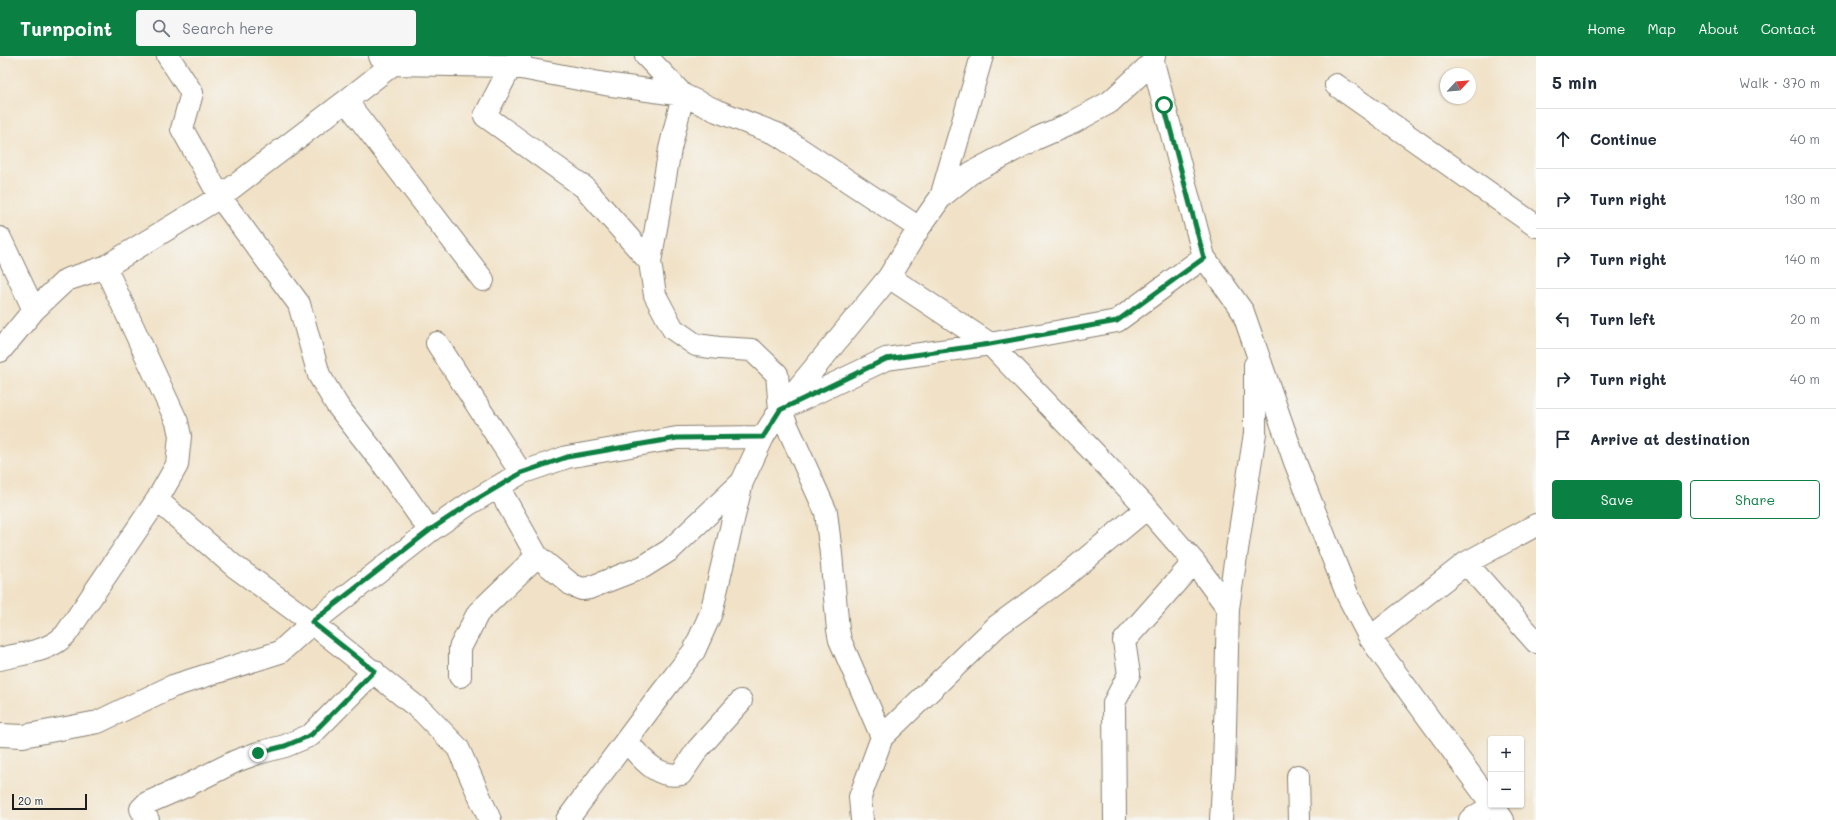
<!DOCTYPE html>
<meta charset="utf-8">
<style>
body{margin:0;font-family:Mali,sans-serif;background:#f6f6f7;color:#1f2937}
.controls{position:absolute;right:12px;bottom:12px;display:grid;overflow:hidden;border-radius:4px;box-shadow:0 1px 3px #0004}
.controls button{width:36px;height:36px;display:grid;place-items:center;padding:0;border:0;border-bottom:1px solid #e0e1e3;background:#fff;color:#1f2937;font:20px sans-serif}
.compass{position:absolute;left:1440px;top:12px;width:36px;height:36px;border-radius:50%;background:#fff;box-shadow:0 1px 3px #0004;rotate:64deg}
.scale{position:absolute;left:12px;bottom:10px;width:75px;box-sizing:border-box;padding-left:4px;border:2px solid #1c1c1c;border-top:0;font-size:11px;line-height:14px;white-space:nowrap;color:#1c1c1c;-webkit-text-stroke:3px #f6f6f2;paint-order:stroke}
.stop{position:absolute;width:12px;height:12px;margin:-9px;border:3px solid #0b8043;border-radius:50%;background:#fff}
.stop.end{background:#0b8043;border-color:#fff;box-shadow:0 1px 4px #0008}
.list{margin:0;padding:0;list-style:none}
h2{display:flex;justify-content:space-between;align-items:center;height:52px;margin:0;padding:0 16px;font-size:17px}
h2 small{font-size:13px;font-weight:400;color:#747a83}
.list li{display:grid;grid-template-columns:26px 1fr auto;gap:12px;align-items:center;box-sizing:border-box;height:60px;padding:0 16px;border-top:1px solid #e0e1e3}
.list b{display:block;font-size:15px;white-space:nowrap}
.list em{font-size:13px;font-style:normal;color:#747a83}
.actions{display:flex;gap:8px;padding:12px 16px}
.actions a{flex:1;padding:9px 0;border:1px solid #0b8043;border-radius:4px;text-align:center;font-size:14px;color:#0b8043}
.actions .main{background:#0b8043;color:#fff}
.icon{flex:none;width:22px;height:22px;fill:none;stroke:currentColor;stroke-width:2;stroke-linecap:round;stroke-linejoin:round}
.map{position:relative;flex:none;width:1536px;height:764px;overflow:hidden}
header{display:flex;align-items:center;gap:24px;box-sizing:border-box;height:56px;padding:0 20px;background:#0b8043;color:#fff}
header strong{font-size:19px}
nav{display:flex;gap:22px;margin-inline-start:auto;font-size:14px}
.search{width:280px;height:36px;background:#f6f6f7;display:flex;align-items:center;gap:10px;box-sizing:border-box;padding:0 14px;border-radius:4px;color:#747a83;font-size:15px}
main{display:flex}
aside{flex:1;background:#fff}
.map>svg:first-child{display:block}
</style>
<header>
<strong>Turnpoint</strong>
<div class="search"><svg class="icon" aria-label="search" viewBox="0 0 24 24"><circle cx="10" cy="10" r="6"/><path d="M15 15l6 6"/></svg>Search here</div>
<nav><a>Home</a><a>Map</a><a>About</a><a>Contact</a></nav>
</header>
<main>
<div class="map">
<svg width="1536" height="764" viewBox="0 0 1536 764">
<rect width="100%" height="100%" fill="#f6f6f2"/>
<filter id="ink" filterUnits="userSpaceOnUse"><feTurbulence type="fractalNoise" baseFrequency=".025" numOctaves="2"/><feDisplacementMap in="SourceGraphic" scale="8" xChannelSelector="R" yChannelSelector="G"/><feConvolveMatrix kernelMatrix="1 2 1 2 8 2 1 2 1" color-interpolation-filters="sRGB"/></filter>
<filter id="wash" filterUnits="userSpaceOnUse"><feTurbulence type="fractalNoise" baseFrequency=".012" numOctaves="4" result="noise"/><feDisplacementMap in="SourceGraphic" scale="16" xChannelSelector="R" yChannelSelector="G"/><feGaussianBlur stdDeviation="0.9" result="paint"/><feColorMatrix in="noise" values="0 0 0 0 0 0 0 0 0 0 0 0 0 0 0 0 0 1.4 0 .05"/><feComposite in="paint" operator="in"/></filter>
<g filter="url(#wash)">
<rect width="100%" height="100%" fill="#f1e2c7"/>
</g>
<g filter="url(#ink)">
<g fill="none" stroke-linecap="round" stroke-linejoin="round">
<defs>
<path id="minor" d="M168,0L192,37L182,73L220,141L299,248L319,319L337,349L381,405L430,475
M380,0L393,8L511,10L605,28L683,39L717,55L777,78L919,172
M646,0L683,39
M1154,0L1153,6L1204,201L1243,256L1295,406L1348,540L1370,582L1491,747
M520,2L511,10L485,60L584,131L650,206
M1336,29L1536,170
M683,39L670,93L650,206L655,239L673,273L696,289L719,292L752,294L777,318L780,354L826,456L831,498L838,574L840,584L882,681
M346,45L483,224
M941,141L982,0
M0,182L34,254
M889,221L990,288L1147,452L1194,506L1228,552
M437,287L521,417
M0,295L34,254L66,224L105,211L220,141L346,45L393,8L394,0
M786,351L886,303L990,288L1117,265L1204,201
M498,431L537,500L572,529L582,533L589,532L643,511L670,494L742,426
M157,444L234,510L312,567L423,656L458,692L490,764
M1466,507L1536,586
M1370,582L1466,507L1536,469
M0,603C23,597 50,596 66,578L157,444L177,409L180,380L177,366L105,211
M460,620V592L478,557L537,500
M0,679L23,680L98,666L173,630L280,596L312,567L430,475L469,448L521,417L567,401L677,382L763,381
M626,685C641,701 656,723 681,718L698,693L741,645
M1298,720L1299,764
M1493,749L1503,764
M148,764L141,753L147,747L186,730L236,705L258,697L285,690L311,679L374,615
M567,764L660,639L694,595L711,557L742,426L763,381L780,354L889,221L919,172L941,141L971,117L1035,83L1072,67L1110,46L1153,6
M862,764L860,741L882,681L997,570L1064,521L1147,452
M1115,764L1114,647L1129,618L1124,585L1194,506
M1221,764L1224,714L1228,552L1255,377V309
M1470,764L1493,749"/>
</defs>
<!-- minor casing -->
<use href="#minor" stroke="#867f72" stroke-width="24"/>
<!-- minor -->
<use href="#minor" stroke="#fff" stroke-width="22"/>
</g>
</g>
<g fill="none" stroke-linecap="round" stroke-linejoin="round" filter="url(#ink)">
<!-- route -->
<path stroke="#0b8043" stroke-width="5" d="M258,697L285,690L311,679L374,615L312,566L430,474L469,448L521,417L567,401L677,382L763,381L780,354L886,303L990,288L1117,265L1204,202L1164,49"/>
</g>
</svg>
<div class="controls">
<button>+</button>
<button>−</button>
</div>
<svg class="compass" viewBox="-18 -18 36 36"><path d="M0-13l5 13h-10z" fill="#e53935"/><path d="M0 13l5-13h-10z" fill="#747a83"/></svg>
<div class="scale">20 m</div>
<div class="stop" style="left:1164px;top:49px"></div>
<div class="stop end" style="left:258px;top:697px"></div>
</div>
<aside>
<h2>5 min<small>Walk · 370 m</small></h2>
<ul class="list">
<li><svg class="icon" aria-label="ahead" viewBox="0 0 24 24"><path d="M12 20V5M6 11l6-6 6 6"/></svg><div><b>Continue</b></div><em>40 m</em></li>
<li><svg class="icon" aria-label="right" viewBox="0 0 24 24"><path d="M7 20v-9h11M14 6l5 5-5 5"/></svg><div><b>Turn right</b></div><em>130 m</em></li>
<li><svg class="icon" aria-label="right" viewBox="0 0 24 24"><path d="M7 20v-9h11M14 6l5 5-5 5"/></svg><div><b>Turn right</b></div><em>140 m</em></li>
<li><svg class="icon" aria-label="left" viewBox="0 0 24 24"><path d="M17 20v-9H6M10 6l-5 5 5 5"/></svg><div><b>Turn left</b></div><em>20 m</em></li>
<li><svg class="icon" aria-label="right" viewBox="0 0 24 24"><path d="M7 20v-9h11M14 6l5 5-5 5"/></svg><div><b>Turn right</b></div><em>40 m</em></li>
<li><svg class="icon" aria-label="arrive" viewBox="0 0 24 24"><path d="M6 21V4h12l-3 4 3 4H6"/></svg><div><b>Arrive at destination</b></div></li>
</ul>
<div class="actions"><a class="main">Save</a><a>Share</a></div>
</aside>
</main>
